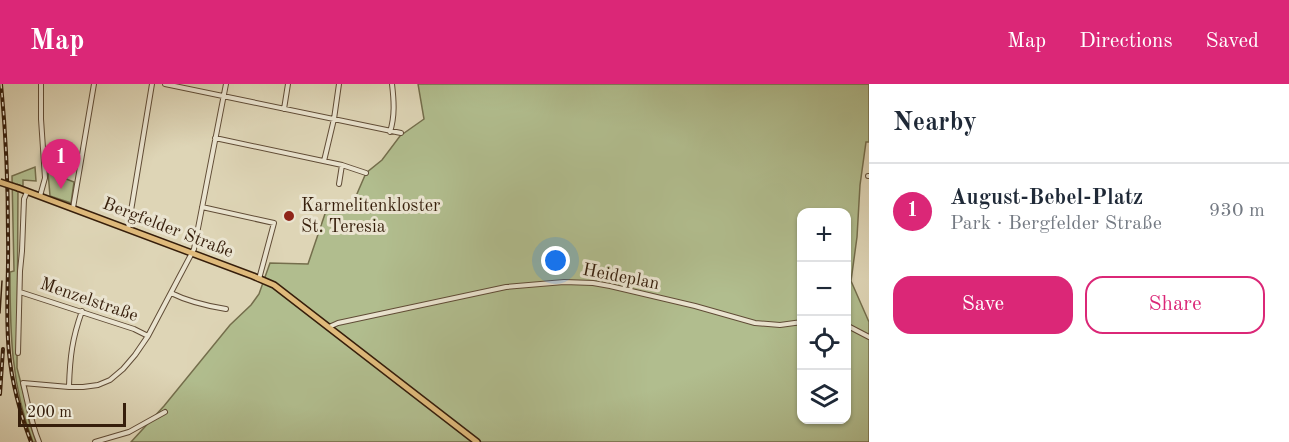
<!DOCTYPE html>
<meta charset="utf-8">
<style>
body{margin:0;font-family:"Old Standard TT",serif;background:#f6f6f7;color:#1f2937}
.controls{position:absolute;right:18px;bottom:18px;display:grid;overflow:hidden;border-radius:12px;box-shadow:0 2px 4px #0004}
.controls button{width:54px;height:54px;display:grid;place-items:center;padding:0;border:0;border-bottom:2px solid #e0e1e3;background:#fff;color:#1f2937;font:30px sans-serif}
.scale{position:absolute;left:18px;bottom:15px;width:108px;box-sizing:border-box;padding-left:6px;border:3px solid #361e0b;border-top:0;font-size:16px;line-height:21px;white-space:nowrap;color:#361e0b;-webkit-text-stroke:4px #eae4d0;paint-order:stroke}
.you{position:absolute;left:556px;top:177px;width:21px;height:21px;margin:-15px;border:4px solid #fff;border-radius:50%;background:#1a73e8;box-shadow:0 0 0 9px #1a73e833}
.badge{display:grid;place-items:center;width:39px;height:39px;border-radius:50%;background:#db2777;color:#fff;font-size:20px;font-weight:700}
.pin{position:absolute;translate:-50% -50px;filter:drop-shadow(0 2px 3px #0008)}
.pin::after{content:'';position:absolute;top:32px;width:21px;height:18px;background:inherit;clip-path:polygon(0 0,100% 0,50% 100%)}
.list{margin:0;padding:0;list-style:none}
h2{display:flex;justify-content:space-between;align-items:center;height:78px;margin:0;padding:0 24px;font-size:26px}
h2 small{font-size:20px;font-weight:400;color:#747a83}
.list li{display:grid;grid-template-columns:39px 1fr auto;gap:18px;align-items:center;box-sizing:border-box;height:96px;padding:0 24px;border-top:2px solid #e0e1e3}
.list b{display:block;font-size:22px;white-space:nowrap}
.list p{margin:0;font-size:20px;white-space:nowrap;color:#747a83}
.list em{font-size:20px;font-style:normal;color:#747a83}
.actions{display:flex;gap:12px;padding:18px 24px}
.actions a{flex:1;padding:14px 0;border:2px solid #db2777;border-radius:18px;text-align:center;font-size:21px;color:#db2777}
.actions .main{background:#db2777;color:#fff}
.icon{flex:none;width:33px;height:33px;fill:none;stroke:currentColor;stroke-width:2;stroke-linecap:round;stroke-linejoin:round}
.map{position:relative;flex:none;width:869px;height:358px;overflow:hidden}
header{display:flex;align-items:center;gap:36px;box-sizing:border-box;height:84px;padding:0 30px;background:#db2777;color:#fff}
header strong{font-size:28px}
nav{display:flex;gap:33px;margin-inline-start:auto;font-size:21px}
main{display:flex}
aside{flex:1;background:#fff}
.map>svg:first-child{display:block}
</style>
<header>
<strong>Map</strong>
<nav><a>Map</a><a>Directions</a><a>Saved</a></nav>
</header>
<main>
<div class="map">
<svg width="869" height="358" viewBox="0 0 869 358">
<rect width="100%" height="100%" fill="#ded5b6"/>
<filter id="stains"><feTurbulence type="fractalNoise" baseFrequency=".00333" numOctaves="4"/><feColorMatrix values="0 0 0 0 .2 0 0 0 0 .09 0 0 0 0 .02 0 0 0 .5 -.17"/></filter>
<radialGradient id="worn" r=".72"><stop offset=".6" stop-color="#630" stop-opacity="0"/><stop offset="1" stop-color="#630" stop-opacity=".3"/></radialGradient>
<!-- green -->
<path fill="#b1bd8e" stroke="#746e4c" stroke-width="1.5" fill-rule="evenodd" d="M418,0H869V58H866L860,101L857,153L851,197L869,238V358H131L164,322L230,241L251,221L259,210L270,179L308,180L329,118L353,119L366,89L382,76L400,52L424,35ZM802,129H846V336H802Z
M35,83L36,97L23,96V102L18,101L17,284L27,323L29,337L36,358H33C11,302 10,248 10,188L14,187L12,92Z
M48,88L74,98L71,119L50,112Z"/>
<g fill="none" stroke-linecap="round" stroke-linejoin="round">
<defs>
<path id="minor" d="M165,0L401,49
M284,25L288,0
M390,48C395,32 394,17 392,0
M215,54L342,81L366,89
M324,77L334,35L339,0
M868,92H869
M339,100L342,81
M40,112L45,94L41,35V0
M202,123L274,139L259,195
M73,124L94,0
M128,145L152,0
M20,208L134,245L148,252
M171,209C189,218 207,222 226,225
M846,241L869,253
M329,243L338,239L506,203L564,198L593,199L610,202L695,222L755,239L780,241L802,238
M18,269L20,187L22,167L24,115L27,108
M69,302C70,273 72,255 82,227
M39,358C31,339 28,319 23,299L69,303H83L98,301L110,296L123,285L135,271L148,252L194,165L226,0
M95,358L129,348L165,328"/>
<path id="primary" d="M18,104L253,192L274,201L477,358"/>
</defs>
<!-- minor casing -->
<use href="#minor" stroke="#604c36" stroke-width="6"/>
<!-- primary casing -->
<use href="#primary" stroke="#361e0b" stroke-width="8"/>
<!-- minor -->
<use href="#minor" stroke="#eae4d0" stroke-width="4"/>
<!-- primary -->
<use href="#primary" stroke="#dfba7b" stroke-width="5"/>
<!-- tram -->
<path stroke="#361e0b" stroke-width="1.5" d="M0,229L2,197"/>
<defs>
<path id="rail" d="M1,0C6,50 8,101 8,151C9,190 5,230 9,269C12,300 20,329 31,358
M0,310L3,265"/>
</defs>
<!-- rail casing -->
<use href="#rail" stroke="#361e0b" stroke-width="4"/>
<!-- rail -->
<use href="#rail" stroke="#eae4d0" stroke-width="1.5" stroke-dasharray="4.5" stroke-linecap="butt"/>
<defs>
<path id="primary-bridge" d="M0,98L18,104"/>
</defs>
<!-- primary-bridge casing -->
<use href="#primary-bridge" stroke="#361e0b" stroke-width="8" stroke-linecap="butt"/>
<!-- primary-bridge -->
<use href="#primary-bridge" stroke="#dfba7b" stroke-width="5"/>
</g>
<!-- markers -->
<circle fill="#8f2418" stroke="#eae4d0" stroke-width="2" cx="289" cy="132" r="6"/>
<g text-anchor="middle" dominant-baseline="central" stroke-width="6" stroke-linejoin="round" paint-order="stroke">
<!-- poi labels -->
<g font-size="18" fill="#361e0b" stroke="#eae4d0" text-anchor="start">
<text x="301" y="122">Karmelitenkloster<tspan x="301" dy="21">St. Teresia</tspan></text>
</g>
<!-- street labels -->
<g font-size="18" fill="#361e0b" stroke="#eae4d0">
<text transform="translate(168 144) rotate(21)">Bergfelder Straße</text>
<text transform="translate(621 193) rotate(11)">Heideplan</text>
<text transform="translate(89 216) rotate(19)">Menzelstraße</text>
</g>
</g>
<rect width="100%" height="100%" filter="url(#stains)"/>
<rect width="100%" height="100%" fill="url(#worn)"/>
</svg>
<div class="controls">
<button>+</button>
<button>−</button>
<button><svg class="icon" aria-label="locate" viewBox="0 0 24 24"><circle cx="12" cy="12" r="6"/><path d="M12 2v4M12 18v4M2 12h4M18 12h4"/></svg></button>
<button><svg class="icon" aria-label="layers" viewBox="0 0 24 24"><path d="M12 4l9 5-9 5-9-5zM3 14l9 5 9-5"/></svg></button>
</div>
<div class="scale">200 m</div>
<div class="you"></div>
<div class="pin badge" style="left:61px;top:105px">1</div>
</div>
<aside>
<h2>Nearby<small></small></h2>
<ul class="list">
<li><span class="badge">1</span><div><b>August-Bebel-Platz</b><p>Park · Bergfelder Straße</p></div><em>930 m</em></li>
</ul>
<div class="actions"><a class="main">Save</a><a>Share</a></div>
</aside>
</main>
